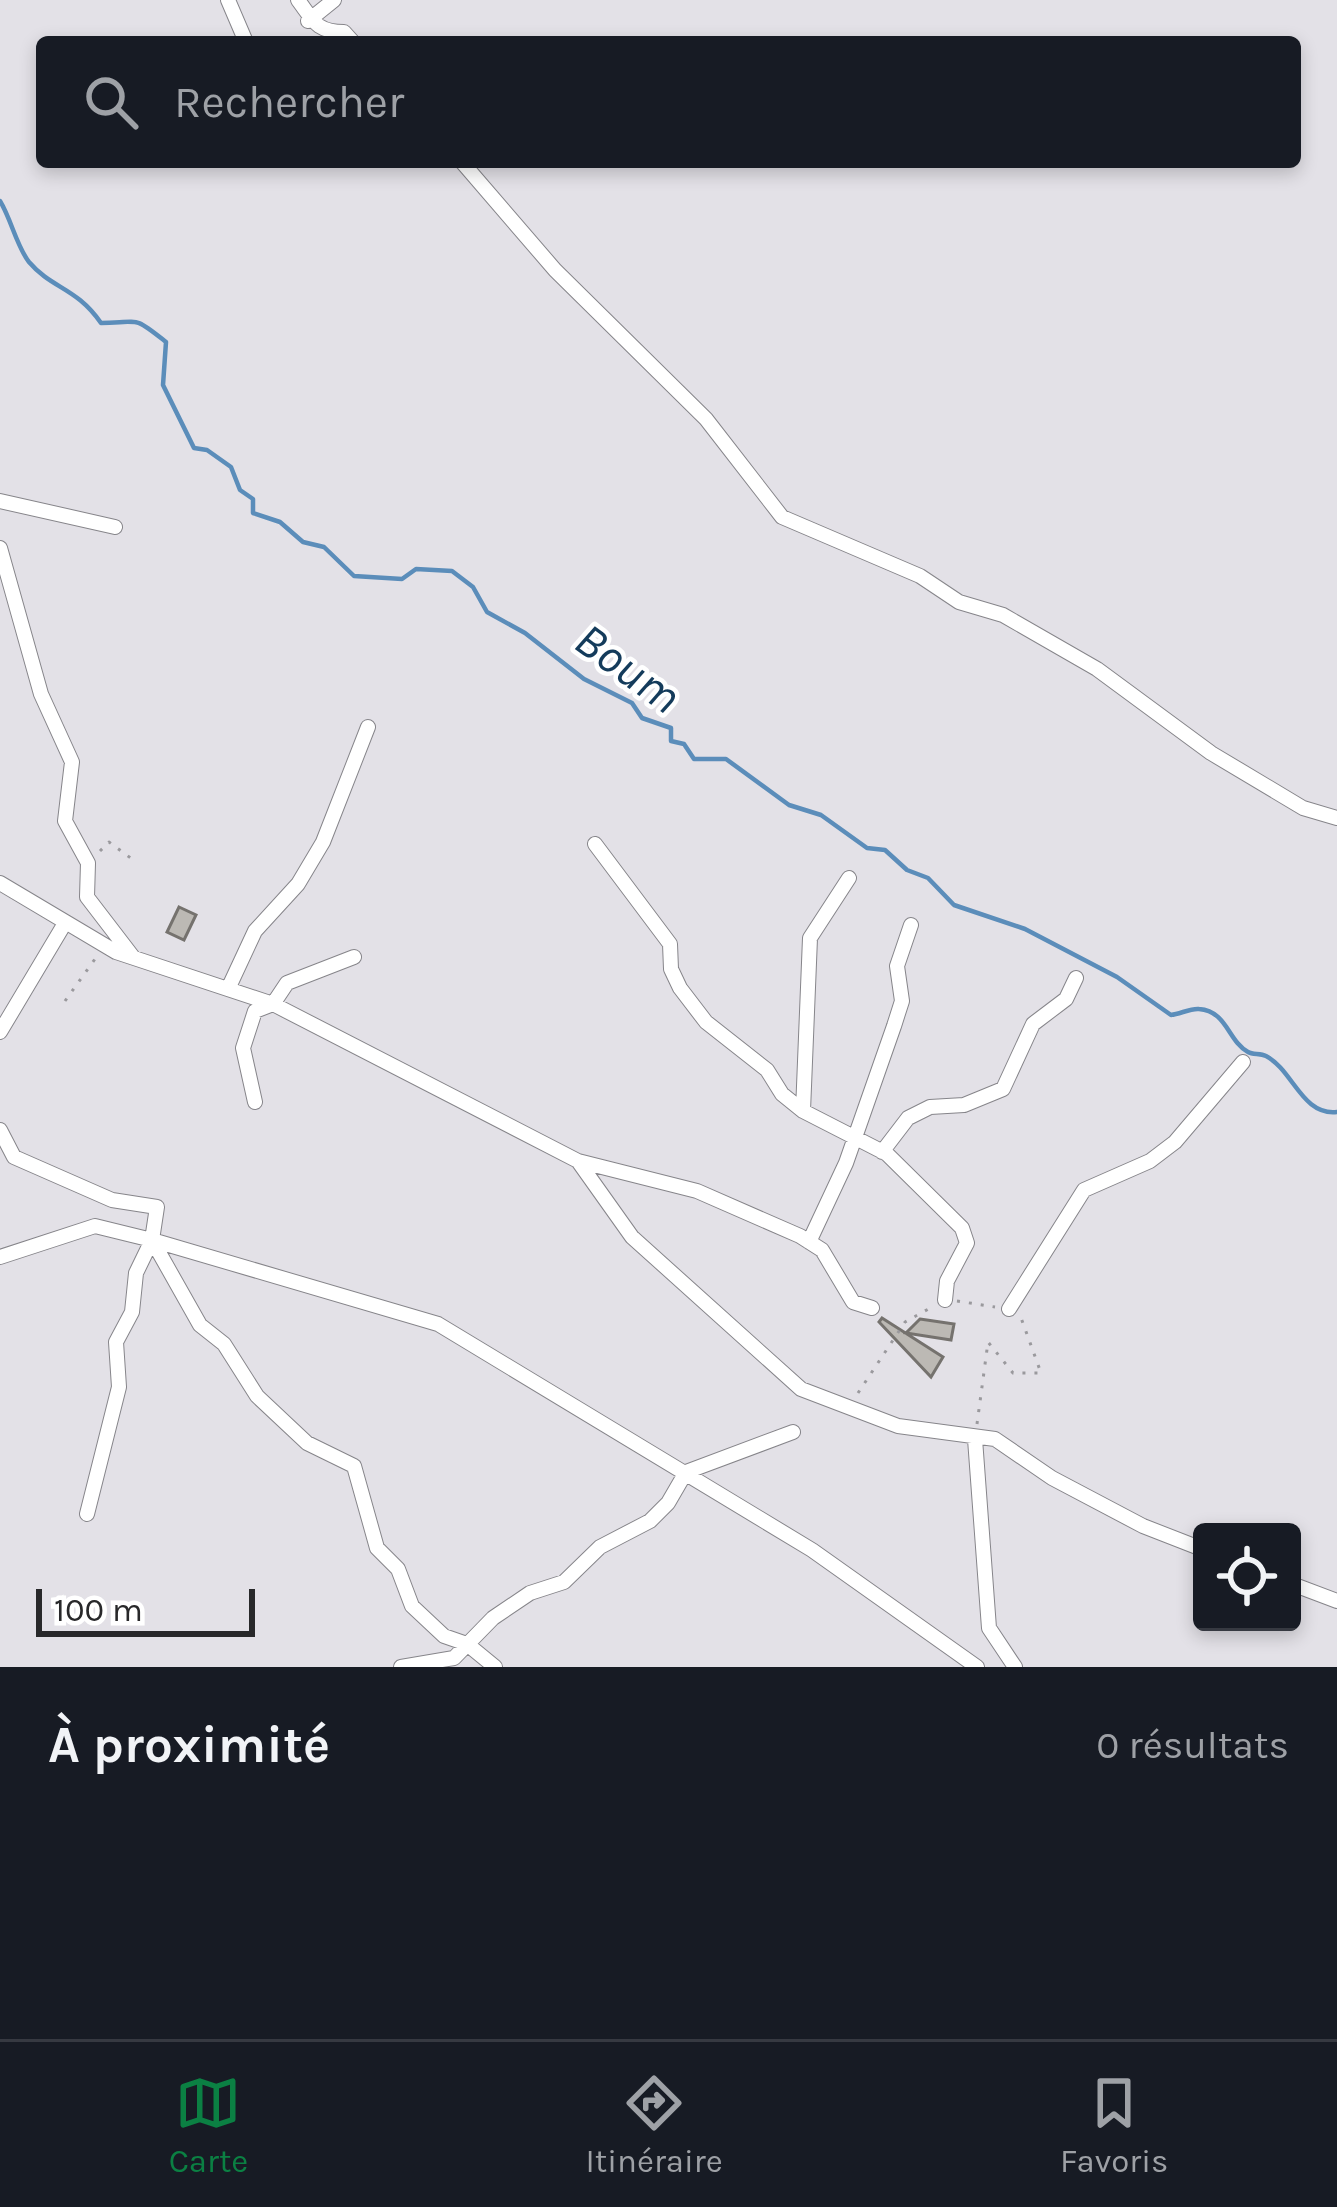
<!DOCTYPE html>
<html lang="fr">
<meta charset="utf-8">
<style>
body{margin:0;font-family:Karla,sans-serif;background:#20242c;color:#f1f3f6}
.controls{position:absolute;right:36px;bottom:36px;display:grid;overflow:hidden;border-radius:12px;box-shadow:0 6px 18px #0003}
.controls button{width:108px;height:108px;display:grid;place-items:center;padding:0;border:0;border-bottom:3px solid #363941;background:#171b24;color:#f1f3f6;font:60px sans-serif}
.scale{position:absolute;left:36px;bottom:30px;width:219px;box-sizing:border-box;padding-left:12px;border:6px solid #28282a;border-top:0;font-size:33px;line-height:42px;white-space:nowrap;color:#28282a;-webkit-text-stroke:9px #fff;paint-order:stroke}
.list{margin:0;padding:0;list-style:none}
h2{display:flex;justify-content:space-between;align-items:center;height:156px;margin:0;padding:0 48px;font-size:51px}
h2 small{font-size:39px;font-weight:400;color:#9ea1a6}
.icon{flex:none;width:66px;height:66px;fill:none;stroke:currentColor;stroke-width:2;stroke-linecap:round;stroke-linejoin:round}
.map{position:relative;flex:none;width:1337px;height:1667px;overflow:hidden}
.search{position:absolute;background:#171b24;box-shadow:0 6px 18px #0003;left:36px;right:36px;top:36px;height:132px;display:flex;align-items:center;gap:30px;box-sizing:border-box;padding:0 42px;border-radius:12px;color:#9ea1a6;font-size:45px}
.sheet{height:372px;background:#171b24}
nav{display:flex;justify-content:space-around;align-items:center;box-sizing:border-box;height:168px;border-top:3px solid #363941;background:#171b24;font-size:33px;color:#9ea1a6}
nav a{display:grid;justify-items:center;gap:6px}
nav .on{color:#0b8043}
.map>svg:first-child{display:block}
</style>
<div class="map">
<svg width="1337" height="1667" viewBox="0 0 1337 1667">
<rect width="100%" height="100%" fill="#e3e1e7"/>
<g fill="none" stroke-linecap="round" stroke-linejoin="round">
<!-- stream -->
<path stroke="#5b8dba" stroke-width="4.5" d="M0,201C11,219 17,247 29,262C52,289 76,287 101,323C142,322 133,316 166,342L163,385L194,448L207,450L231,467L240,490L253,499V513L280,522L303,542L324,547L354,576L402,579L416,569L452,571L473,587L487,612L525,633L584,679L632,703L642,718L671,728V741L684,744L694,759H726L789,805L821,815L867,848L885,850L907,870L928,878L954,905L1025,929L1117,977L1171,1015C1180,1014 1191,1008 1199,1009C1227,1011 1228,1041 1248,1052C1253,1055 1260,1053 1266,1056C1293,1070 1302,1116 1337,1112"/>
</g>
<!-- building -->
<path fill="#bcb9b4" stroke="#75726e" stroke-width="3" d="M179,907L196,915L184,940L167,932Z
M882,1318L943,1357L931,1377L879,1322Z
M920,1319L954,1324L951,1340L906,1333Z"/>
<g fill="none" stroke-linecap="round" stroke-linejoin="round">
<defs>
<path id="street" d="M228,0L246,42
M298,0C313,20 316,32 344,32L353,42
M308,21L334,0
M462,162L555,270L706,419L782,517L920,576L959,602L1003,615L1097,669L1211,753L1303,808L1337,818
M0,501L115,527
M0,548L41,694L72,762L65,821L88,863L87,897L133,957
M595,844L670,944L671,969L680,988L706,1022L767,1070L782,1094L803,1111L887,1154L962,1228L967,1243L947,1281L945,1300
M0,883L116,952L273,1004L578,1161L632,1237L801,1389L898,1426L995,1439L1052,1478L1143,1526L1202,1549
M228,989L255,931L298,884L323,842L368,727
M0,1032L65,923
M255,1102L243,1048L255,1011L273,1004L287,983L354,957
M803,1111L810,938L849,878
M0,1130L14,1157L112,1200L157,1207L152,1240L95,1226L0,1257
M882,1152L908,1118L930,1107L964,1105L1003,1089L1033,1024L1066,999L1076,978
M578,1161L697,1191L800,1236L822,1250L853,1302L872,1308
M809,1242L846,1163L894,1026L902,1001L897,966L911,925
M1009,1309L1084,1190L1150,1161L1175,1142L1243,1062
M975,1439L989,1628L1015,1667
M87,1514L119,1387L116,1342L132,1312L136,1273L152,1240
M1292,1584L1337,1601
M401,1667L454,1658L493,1618L530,1593L564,1582L600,1547L650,1521L668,1503L686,1472L793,1432
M495,1667L467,1644L444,1636L412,1606L398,1569L377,1548L354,1466L307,1443L257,1396L224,1344L200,1325L152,1240L438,1324L812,1550L977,1667"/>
</defs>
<!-- street casing -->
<use href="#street" stroke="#86858a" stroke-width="16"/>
<!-- path -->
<path stroke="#9a999d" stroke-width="3" stroke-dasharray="3 9" stroke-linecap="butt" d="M100,851L109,842L132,859
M65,1001L95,959
M957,1301L995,1307
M858,1393L905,1322L932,1307
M977,1424L988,1342L1013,1373H1041L1020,1315"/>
<!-- street -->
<use href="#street" stroke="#fff" stroke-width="14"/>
</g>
<g text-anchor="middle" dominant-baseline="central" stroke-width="9" stroke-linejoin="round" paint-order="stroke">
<!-- water labels -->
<g font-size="48" font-style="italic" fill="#143b5b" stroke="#fff">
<text transform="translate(628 668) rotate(36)">Boum</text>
</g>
</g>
</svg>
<div class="controls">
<button><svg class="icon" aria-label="locate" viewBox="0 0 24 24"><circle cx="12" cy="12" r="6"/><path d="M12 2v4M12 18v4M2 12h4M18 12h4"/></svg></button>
</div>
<div class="scale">100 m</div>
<div class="search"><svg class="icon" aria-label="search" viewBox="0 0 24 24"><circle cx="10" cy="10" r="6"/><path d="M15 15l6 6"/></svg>Rechercher</div>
</div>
<section class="sheet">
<h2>À proximité<small>0 résultats</small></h2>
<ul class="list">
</ul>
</section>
<nav>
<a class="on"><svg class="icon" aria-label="map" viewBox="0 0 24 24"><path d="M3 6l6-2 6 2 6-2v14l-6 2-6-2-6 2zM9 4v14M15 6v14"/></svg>Carte</a>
<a><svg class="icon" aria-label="directions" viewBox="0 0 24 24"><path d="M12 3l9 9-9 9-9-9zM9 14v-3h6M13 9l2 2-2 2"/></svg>Itinéraire</a>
<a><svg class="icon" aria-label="saved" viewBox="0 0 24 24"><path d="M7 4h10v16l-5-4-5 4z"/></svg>Favoris</a>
</nav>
